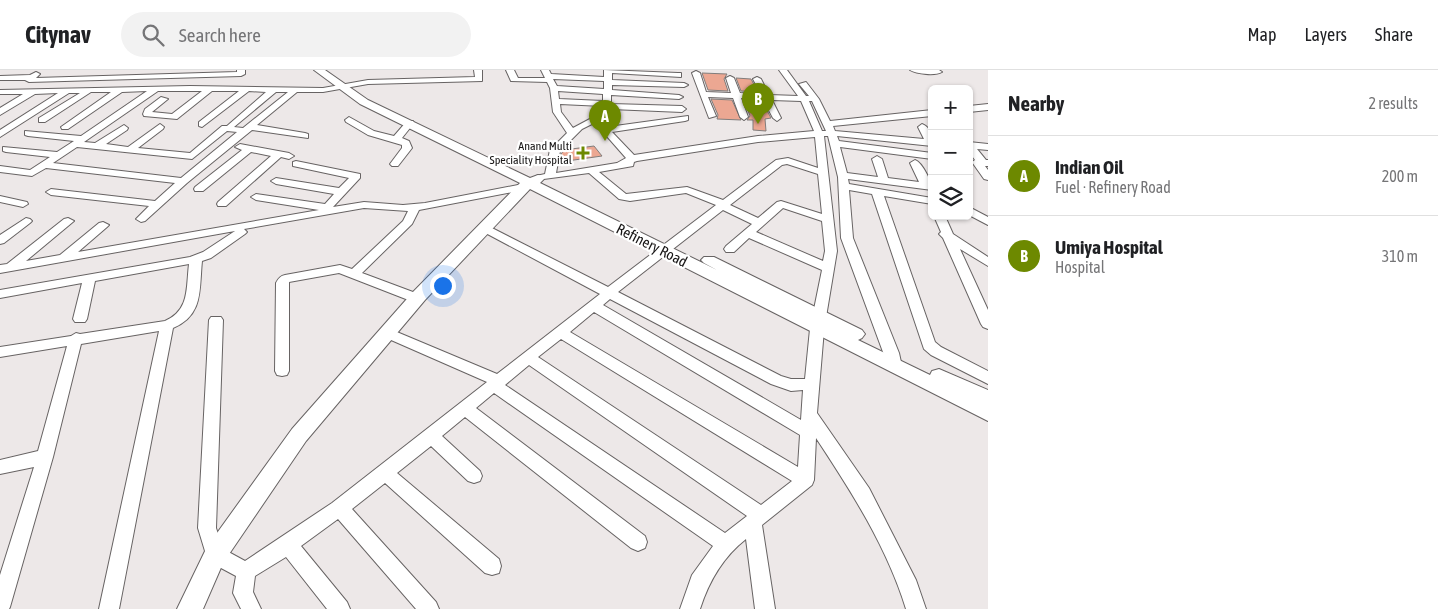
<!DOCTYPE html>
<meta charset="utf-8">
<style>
body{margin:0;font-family:"Asap Condensed",sans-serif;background:#f2f2f2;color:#202124}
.controls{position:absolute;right:15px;top:15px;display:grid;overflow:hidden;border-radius:8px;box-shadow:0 1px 4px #0004}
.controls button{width:45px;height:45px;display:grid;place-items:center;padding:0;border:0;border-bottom:1px solid #e0e0e0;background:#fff;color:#202124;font:25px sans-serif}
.you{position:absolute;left:442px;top:215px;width:18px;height:18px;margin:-12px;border:4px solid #fff;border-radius:50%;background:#1a73e8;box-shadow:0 0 0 8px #1a73e833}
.badge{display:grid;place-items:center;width:32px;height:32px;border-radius:50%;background:#6d8900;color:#fff;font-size:16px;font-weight:700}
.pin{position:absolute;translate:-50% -41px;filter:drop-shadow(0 1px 2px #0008)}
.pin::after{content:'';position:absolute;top:26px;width:18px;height:15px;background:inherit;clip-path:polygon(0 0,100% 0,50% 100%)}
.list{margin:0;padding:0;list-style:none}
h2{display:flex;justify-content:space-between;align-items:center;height:65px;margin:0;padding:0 20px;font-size:21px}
h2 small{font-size:16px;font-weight:400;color:#757577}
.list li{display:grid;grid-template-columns:32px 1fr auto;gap:15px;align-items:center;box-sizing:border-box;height:80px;padding:0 20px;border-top:1px solid #e0e0e0}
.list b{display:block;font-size:19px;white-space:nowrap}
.list p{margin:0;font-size:16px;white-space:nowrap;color:#757577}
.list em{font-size:16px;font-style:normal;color:#757577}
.icon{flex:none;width:28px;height:28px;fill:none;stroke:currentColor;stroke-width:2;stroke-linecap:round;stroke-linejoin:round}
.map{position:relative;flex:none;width:988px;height:539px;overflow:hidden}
header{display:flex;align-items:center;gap:30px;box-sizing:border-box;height:70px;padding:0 25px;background:#fff;border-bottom:1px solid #e0e0e0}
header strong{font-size:24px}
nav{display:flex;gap:28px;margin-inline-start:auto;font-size:18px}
.search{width:350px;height:45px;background:#f2f2f2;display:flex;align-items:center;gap:12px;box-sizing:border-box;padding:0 18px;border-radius:28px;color:#757577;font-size:19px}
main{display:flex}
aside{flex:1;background:#fff}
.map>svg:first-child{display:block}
</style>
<header>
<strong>Citynav</strong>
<div class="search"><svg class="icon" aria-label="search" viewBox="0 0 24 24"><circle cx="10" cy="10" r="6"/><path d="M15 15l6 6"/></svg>Search here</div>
<nav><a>Map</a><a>Layers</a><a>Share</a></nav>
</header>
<main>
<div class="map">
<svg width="988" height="539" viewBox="0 0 988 539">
<rect width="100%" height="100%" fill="#ede8e8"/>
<!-- building -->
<path fill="#eca792" stroke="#817d7c" d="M702,3L727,4L724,9L728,21L708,20Z
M736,8L751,9L758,22L741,21Z
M711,29L732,30L741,50L717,49L718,45Z
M744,30L762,31L771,48L765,49L766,61L753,60V50H747L750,46Z
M594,76L602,86L567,91L561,84L564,80Z"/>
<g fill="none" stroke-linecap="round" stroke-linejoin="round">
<defs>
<path id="minor" d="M237,0H245V4L241,6L29,12L25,10H0V6L30,5L36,2L40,4L36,8L237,2Z
M474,0H482V11L368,14L323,22H297L257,55L305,63L308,64V68L252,60L187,113L145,151L141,152L136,149L149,136L51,125L46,122L51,119L155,131L175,113L46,98L32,106L0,102V96L30,100L50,87L6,82L3,81V77L57,82L74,71L28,66L25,65V61L81,66L147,21L122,22L68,59H62L61,57L111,22H91L45,52H39V48L80,23H69L0,67V60L58,23L35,24L0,45V38L23,24H0V20L190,16L323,18L368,10L475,7ZM158,21H202L172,44L152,42L168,29L161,27L145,39L143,44L144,46L177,49L212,21H239L199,52V56L202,57L249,21L266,22L227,56H222L190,83L138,78L163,59L164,57L160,54L128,77L106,74L127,60L128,58L124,55L95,73L84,72ZM276,22H288L243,58L234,57ZM227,61L237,62L181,108L53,93L77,77L192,89Z
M506,0H514L518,8H545L541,0H549L551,4L604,7V0L678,3H681V7L612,3V10L684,13L688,15L684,17L612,15V20L679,25L683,27L679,29L611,25V34L682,36L686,39L682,42L611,39L610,45L582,59L560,81L556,103L617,93L626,88L604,63L605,58L608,57L688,46V50L685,51L612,62L634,85L758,66L814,61L801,31L772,30L781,48L777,51L773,48L763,29L741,28L748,47L744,50L740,47L733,28L708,27L716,46L709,48L692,3L696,1L700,3L706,22L731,23L726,8L730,6L734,8L740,23L761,24L753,9L757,7L761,9L769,25L798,26L779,0H787L806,26H809L799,14L806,12L819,29L830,51L932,40V46L833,56L835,61L924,69L918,57L922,54C931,57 932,68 932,76L837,66L839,71L932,83V89L840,77L847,103L878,107L872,89L877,86L882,89L888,108L919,112L910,93L915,90C923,93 932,113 932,120L848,109L849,114L932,128V134L884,126L935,272L941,277L988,301V314L931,285L924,279L872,124L849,120L853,168L899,283L902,297L900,301L895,302L890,301L841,168L838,107L828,66H824L837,181L824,259L817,343L869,418L916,510L926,539H906C887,477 851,421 816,368L814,410L812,415L762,455L775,539H755L746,469C723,487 709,511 700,539H680L692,505L713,476L494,323L476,338L645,466L647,472L645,478L638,481L631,478L465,347L442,366L480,401L482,406L480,411L474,413L468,411L431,376L397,403L499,489L501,496L499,503L492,505L485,503L385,413L352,439L436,532L439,539H416L338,449L301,476L347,532L350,539H327L286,487L255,506L253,522L261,539H241L233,523L236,506L208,491L198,458L209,250L211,247H221L223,250L216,458L223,479L245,491L332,433L487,312L382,266L380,263L382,260H392L497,304L600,224L480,160L478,158L480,156H488L608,217L716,135L686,123L630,131L619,129L589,103L536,110V106L545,104L550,80L567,63L553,42L550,18L547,12L511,11ZM553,9L604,11V19L557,16ZM558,21L603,24V31L559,29ZM809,31H812L826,61H822ZM560,34L603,36V42L573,58L561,42ZM815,67L818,98L788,88L776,90L723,130L687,117L626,124L599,102L633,96L634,92L637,91L758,72ZM787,94L818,104L822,144L781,131L777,132L758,148L730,135L782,95ZM783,138L822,151L825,181L823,191L756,162ZM723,140L752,154L726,176L724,179L726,182H734L749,168L822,200L810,259L805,309H791L781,306L618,222ZM610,229L771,314L791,321L803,320L801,350L603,235ZM594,242L800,365L798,397L570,262ZM561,269L792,411L761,435L538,287ZM529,295L747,446L725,463L505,315Z
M910,0H939L942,2C935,6 917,4 910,0Z
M988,34V40L969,42V36Z
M349,47L374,61L394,66L407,51H413L414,53L402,68L409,71L412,78L398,96H392L390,94L402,78V75L368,65L346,52L345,50Z
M969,72L988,74V80L977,79L986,90H988V96H985L988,100V110L984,109L972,92L975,90L969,82Z
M240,74L289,83L294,86L289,89L281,87L226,136H218L217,134L218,132L271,86L251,82L203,121H195L194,119L195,117L242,80L235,77Z
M296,91L360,104V108L333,137L364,132L403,135L425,133L523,114L528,117L523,120L419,140L412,154L362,203L421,225L422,228L421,231H411L339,203L289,212V301L287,305L282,306L277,305L275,301L276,213C278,209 280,206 285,205L340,195L352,199L403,151L408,141L364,138L244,159L247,162L245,164L211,188L202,191C199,219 204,245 173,258L119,539H99L159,261L81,274L53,387L10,537L9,539H0V505L34,397L0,404V390L38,381L67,276L0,287V277L71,266L76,263L80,264L165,251C190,240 186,218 189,194L95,211L87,249L85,252H75L73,249L82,213L0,228V220L190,187L203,182L235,161L0,203V195L7,194L64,149L68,148L74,151L26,191L60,185L99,153L103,152L109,155L107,157L78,182L319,140L256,130L251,127L256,124L325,134L334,124L276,114L271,111L276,108L339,118L349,108L293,96V92Z
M0,126L27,132L28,134L23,137L0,132Z
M969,137L988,147V155L969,145Z
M934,146H945L953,164L988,187V196L960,179L988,240V259L983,257L981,254L943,168L939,164L941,162Z
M26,148L30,149L32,151L30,153L4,173L0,174V165Z"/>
<path id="major" d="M314,0H325L368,30L530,108L538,105L543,106L544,109L540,113L717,200L704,193L701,190L704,187H714L862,260L865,264L862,268L858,270L930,305L932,301L939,299L988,320V351L530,119L425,230L306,371L223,493L203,539H177L207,477L292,359L413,222L520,113L360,34Z"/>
</defs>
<!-- minor casing -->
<use href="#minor" stroke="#676363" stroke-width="2"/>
<!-- major casing -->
<use href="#major" stroke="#676363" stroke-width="2"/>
<!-- minor -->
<use href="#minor" fill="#fff" fill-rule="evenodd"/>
<!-- major -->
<use href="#major" fill="#fff" fill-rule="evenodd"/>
</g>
<!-- markers -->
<path fill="#6d8900" stroke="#fff" stroke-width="2" d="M580.5 75.5h5v5h5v5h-5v5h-5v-5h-5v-5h5z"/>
<g text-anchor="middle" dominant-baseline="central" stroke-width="4.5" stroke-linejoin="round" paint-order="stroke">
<!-- far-poi labels -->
<g font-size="12" fill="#171515" stroke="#fff" text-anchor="end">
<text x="572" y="76">Anand Multi<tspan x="572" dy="14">Speciality Hospital</tspan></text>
</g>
<!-- street labels -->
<g font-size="15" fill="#171515" stroke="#fff">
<text transform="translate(652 175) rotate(27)">Refinery Road</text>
</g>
</g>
</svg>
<div class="controls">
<button>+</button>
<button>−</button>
<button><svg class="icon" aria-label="layers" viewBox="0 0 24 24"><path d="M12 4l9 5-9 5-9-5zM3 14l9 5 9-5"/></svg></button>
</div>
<div class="you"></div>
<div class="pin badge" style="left:605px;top:71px">A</div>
<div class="pin badge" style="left:758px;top:54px">B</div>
</div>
<aside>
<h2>Nearby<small>2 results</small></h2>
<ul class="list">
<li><span class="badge">A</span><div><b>Indian Oil</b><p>Fuel · Refinery Road</p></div><em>200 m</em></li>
<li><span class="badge">B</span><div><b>Umiya Hospital</b><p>Hospital</p></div><em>310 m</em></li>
</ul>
</aside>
</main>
